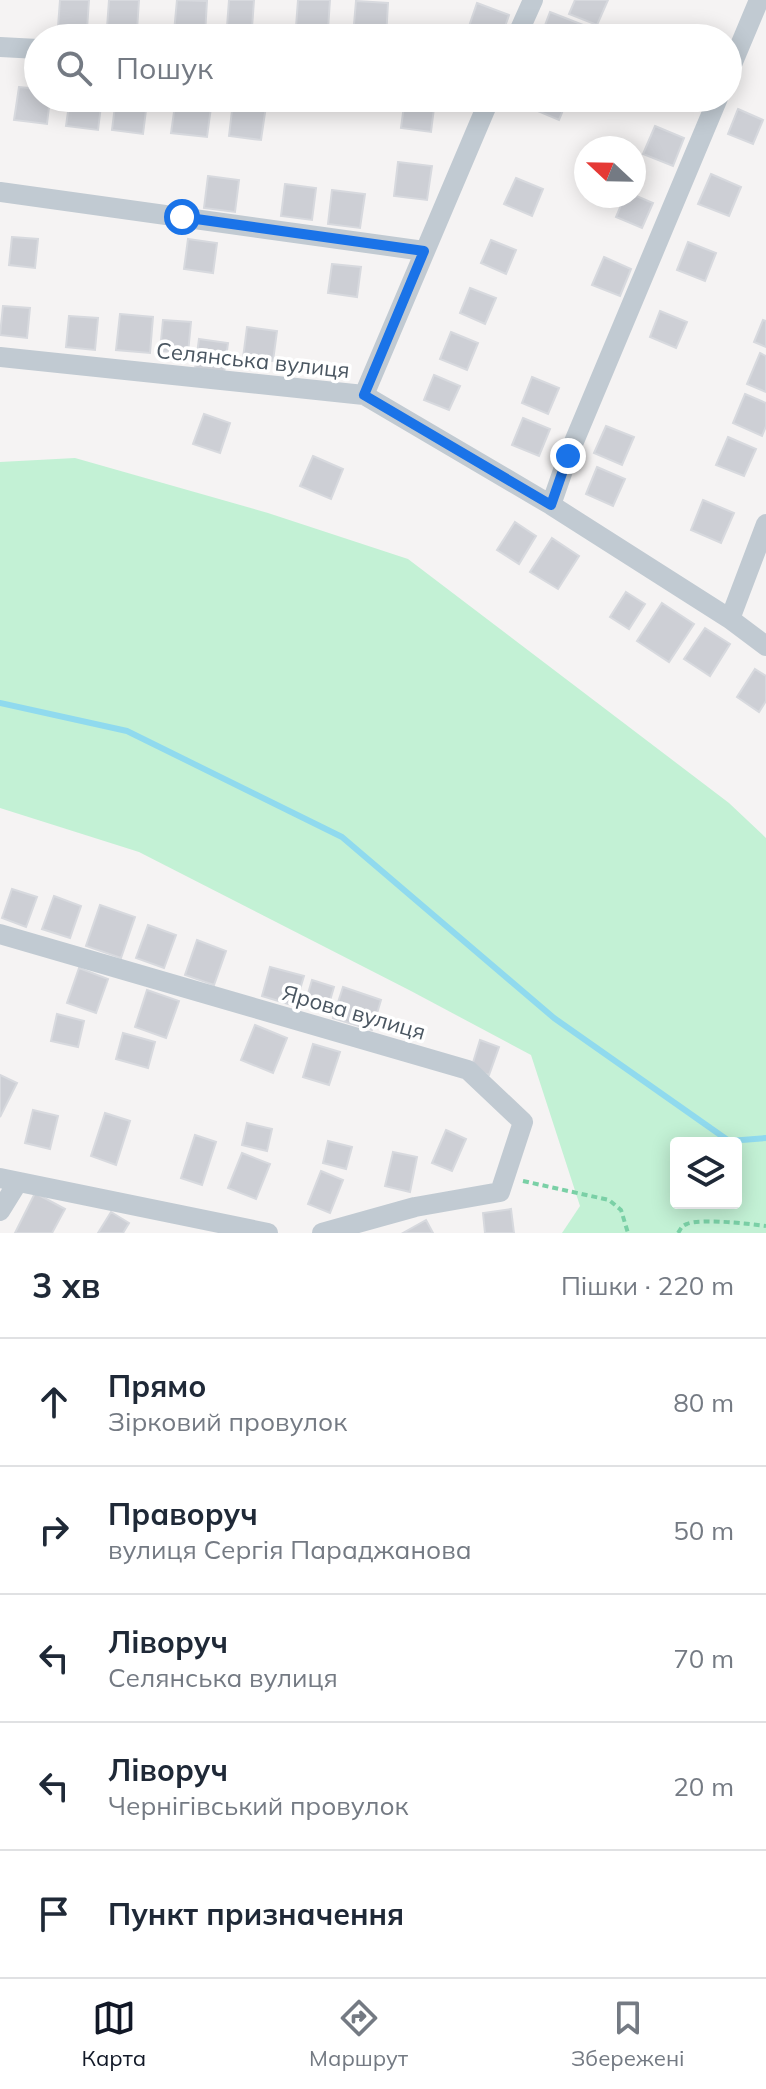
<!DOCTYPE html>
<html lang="uk">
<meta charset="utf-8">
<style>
body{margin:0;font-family:Mulish,sans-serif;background:#f2f2f3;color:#1f2937}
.controls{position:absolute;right:24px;bottom:24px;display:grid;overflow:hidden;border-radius:8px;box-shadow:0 4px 20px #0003}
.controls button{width:72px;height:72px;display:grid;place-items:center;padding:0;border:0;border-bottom:2px solid #e0e1e3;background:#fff;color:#1f2937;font:40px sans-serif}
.compass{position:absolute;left:574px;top:136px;width:72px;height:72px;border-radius:50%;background:#fff;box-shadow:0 4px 20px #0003;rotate:292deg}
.stop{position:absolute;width:24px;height:24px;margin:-18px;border:6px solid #1a73e8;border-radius:50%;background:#fff}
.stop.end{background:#1a73e8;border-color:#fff;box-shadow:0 2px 8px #0008}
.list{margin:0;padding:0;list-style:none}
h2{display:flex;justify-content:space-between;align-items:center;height:104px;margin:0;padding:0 32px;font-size:34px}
h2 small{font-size:26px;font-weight:400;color:#747a83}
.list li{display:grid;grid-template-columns:52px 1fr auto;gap:24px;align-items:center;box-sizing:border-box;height:128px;padding:0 32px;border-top:2px solid #e0e1e3}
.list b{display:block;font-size:30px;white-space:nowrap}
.list p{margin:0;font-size:26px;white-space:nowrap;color:#747a83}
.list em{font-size:26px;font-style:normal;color:#747a83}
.icon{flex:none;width:44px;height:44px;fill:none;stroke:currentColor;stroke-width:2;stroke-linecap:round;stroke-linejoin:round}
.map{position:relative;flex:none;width:766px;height:1233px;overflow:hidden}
.search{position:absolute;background:#fff;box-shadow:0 4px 20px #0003;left:24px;right:24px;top:24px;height:88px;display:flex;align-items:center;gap:20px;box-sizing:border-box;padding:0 28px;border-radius:44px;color:#747a83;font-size:30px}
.sheet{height:744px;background:#fff}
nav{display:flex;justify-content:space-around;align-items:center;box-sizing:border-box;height:112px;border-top:2px solid #e0e1e3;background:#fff;font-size:22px;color:#747a83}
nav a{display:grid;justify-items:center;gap:4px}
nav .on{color:#111827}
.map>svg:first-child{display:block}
</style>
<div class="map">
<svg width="766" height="1233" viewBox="0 0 766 1233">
<rect width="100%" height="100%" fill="#f5f3f3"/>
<!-- green -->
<path fill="#c3f1d5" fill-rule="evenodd" d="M75,458L268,513L408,559L729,803L766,838V1233H562L580,1206L531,1055L411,991L139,852L0,808V462ZM676,1143H736V1203H676Z"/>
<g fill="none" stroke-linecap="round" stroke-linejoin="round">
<!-- stream -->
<path stroke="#90daee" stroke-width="6" d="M0,703L127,731L342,837L554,1018L729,1141L766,1138"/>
</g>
<!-- building -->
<path fill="#cdcfd5" stroke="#d7d9de" stroke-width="2" d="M60,0H89L87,29L58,27Z
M109,0H139L137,30L107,28Z
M177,0L207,1L205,34L174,32Z
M229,0H254L252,28L227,27Z
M298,0H330L328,29L296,27Z
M575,0H608L597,25L569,14Z
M356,1L388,3L386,38L353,36Z
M477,3L509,15L501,38H474L466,35Z
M550,12L596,30L592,38H571L544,28Z
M19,87L38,89V98H50L47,124L14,120Z
M70,98H102L98,130L66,126Z
M116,98L147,102L143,134L112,130Z
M176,98L212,100L207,137L171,133Z
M405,98L435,100L431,132L401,128Z
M537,98H568L559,120L533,109Z
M233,102L266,106L261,140L229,136Z
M738,109L763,120L753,144L728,134Z
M655,126L684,138L673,166L643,154Z
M398,162L432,166L427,200L394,196Z
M711,174L741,187L729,216L698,204Z
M208,176L239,180L235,212L204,208Z
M516,178L543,189L532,216L504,204Z
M285,184L316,188L312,220L281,216Z
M332,190L365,194L360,228L328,224Z
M634,195L653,203L642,228L616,217L625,196Z
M12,237L38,239L35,268L9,265Z
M188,239L217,243L213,273L184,269Z
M491,240L516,250L506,274L481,263Z
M688,242L716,253L705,281L677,270Z
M604,257L631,269L620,296L592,285Z
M332,264L361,267L357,297L328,293Z
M470,288L496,298L485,324L460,313Z
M3,306L30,308L27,338L0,335Z
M660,311L687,322L676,348L650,337Z
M120,314L153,317L150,353L116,350Z
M69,316L98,318L95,350L66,347Z
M163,320L191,322L188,353L160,351Z
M763,320L766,321V347L754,342Z
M247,327L277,331L273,361L243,358Z
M451,332L478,343L467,370L440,359Z
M199,339L228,343L224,373L195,369Z
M760,353L766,356V392L747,384Z
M434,375L460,386L449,410L424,400Z
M532,377L559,388L548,414L522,403Z
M745,394L766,403V426L762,436L733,423Z
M204,414L230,423L220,453L193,444Z
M523,418L550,429L539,456L512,445Z
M606,426L634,437L622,465L594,453Z
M728,437L756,449L744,476L716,465Z
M313,456L343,469L331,499L300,486Z
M597,467L625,479L613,506L586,494Z
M703,500L734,513L721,543L691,530Z
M515,522L536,536L519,564L497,550Z
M552,538L579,556L558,589L530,572Z
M626,592L645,604L629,629L610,617Z
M662,603L694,624L669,662L637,641Z
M705,628L730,644L710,676L684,659Z
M755,669L766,676V701L759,712L737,697Z
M12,889L37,897L26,927L2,918Z
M54,896L81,906L70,938L42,929Z
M100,905L135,917L121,958L86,946Z
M148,925L176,935L164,968L136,958Z
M197,940L226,951L214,985L185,975Z
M270,967L304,976L295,1006L262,996Z
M79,968L108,979L96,1013L67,1003Z
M312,980L334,987L329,1004L307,997Z
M343,987L381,1000L372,1030L333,1018Z
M147,990L179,1001L166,1038L135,1027Z
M57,1014L84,1021L78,1047L51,1041Z
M255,1025L287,1038L273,1073L241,1060Z
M123,1033L155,1042L148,1068L116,1059Z
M480,1040L499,1047L489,1075L471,1069Z
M313,1044L340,1052L329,1085L303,1077Z
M0,1075L17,1083L0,1117Z
M33,1110L58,1116L50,1149L25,1143Z
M105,1113L130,1121L116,1165L91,1156Z
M247,1123L272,1129L267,1151L242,1145Z
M446,1130L466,1139L452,1171L432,1163Z
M195,1135L216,1142L202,1185L181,1178Z
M328,1141L352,1147L346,1169L323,1163Z
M393,1152L417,1157L410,1192L385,1186Z
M242,1153L270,1164L256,1199L228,1188Z
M321,1171L343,1180L330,1213L308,1204Z
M35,1193L65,1209L52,1233H15Z
M511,1209L514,1233H485L483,1213Z
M111,1212L129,1223L123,1233H98Z
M426,1220L433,1233H403Z"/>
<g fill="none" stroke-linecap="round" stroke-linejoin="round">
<!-- path -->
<path stroke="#7ad0a6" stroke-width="4" stroke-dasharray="6 4" stroke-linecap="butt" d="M523,1181L609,1200L621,1210L628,1233
M678,1233C681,1229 681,1226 687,1224C702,1218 749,1224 766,1226"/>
<!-- minor -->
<path stroke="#c1cad2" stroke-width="20" d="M516,38L533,0
M0,47L38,49
M728,74L759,0
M0,192L424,251
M0,357L364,395L551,505L730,619L766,646
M364,395L490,98
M551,505L568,456L718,98
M730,619L766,524
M0,934L468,1070L523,1122L500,1192L415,1207L322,1233
M0,1178L268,1233
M0,1211L18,1182"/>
</g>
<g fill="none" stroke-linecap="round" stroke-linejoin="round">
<!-- route -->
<path stroke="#1a73e8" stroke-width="10" d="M182,217L424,251L364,395L551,505L568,456"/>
</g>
<g text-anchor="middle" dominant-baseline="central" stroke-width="7" stroke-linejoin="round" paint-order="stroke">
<!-- street labels -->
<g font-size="22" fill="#4a5661" stroke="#fff">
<text transform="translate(253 360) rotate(6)">Селянська вулиця</text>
<text transform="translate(354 1012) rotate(16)">Ярова вулиця</text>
</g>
</g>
</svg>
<div class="controls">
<button><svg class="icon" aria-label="layers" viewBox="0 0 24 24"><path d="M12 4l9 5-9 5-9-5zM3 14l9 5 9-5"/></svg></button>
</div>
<svg class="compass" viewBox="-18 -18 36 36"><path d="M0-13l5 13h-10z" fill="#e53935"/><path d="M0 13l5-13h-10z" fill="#747a83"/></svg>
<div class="stop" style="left:182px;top:217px"></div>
<div class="stop end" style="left:568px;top:456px"></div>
<div class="search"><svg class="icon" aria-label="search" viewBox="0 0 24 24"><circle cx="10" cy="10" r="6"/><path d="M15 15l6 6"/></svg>Пошук</div>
</div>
<section class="sheet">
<h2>3 хв<small>Пішки · 220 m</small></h2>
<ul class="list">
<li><svg class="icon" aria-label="ahead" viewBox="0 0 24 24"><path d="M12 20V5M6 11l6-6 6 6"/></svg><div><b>Прямо</b><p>Зірковий провулок</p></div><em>80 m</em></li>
<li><svg class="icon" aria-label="right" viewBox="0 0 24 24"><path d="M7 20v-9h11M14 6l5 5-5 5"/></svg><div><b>Праворуч</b><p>вулиця Сергія Параджанова</p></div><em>50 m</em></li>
<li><svg class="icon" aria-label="left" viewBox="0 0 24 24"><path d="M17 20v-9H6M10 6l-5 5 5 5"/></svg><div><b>Ліворуч</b><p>Селянська вулиця</p></div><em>70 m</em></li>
<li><svg class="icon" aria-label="left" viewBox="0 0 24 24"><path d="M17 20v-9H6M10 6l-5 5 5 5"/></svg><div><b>Ліворуч</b><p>Чернігівський провулок</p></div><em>20 m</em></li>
<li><svg class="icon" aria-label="arrive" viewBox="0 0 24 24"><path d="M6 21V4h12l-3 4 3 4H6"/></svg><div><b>Пункт призначення</b></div></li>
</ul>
</section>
<nav>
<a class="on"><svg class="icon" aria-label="map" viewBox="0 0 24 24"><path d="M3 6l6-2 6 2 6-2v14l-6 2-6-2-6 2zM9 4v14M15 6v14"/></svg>Карта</a>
<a><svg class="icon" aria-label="directions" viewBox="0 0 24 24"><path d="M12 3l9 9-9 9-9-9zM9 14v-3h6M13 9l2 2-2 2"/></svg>Маршрут</a>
<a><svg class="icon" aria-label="saved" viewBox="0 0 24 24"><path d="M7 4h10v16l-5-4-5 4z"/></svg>Збережені</a>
</nav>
